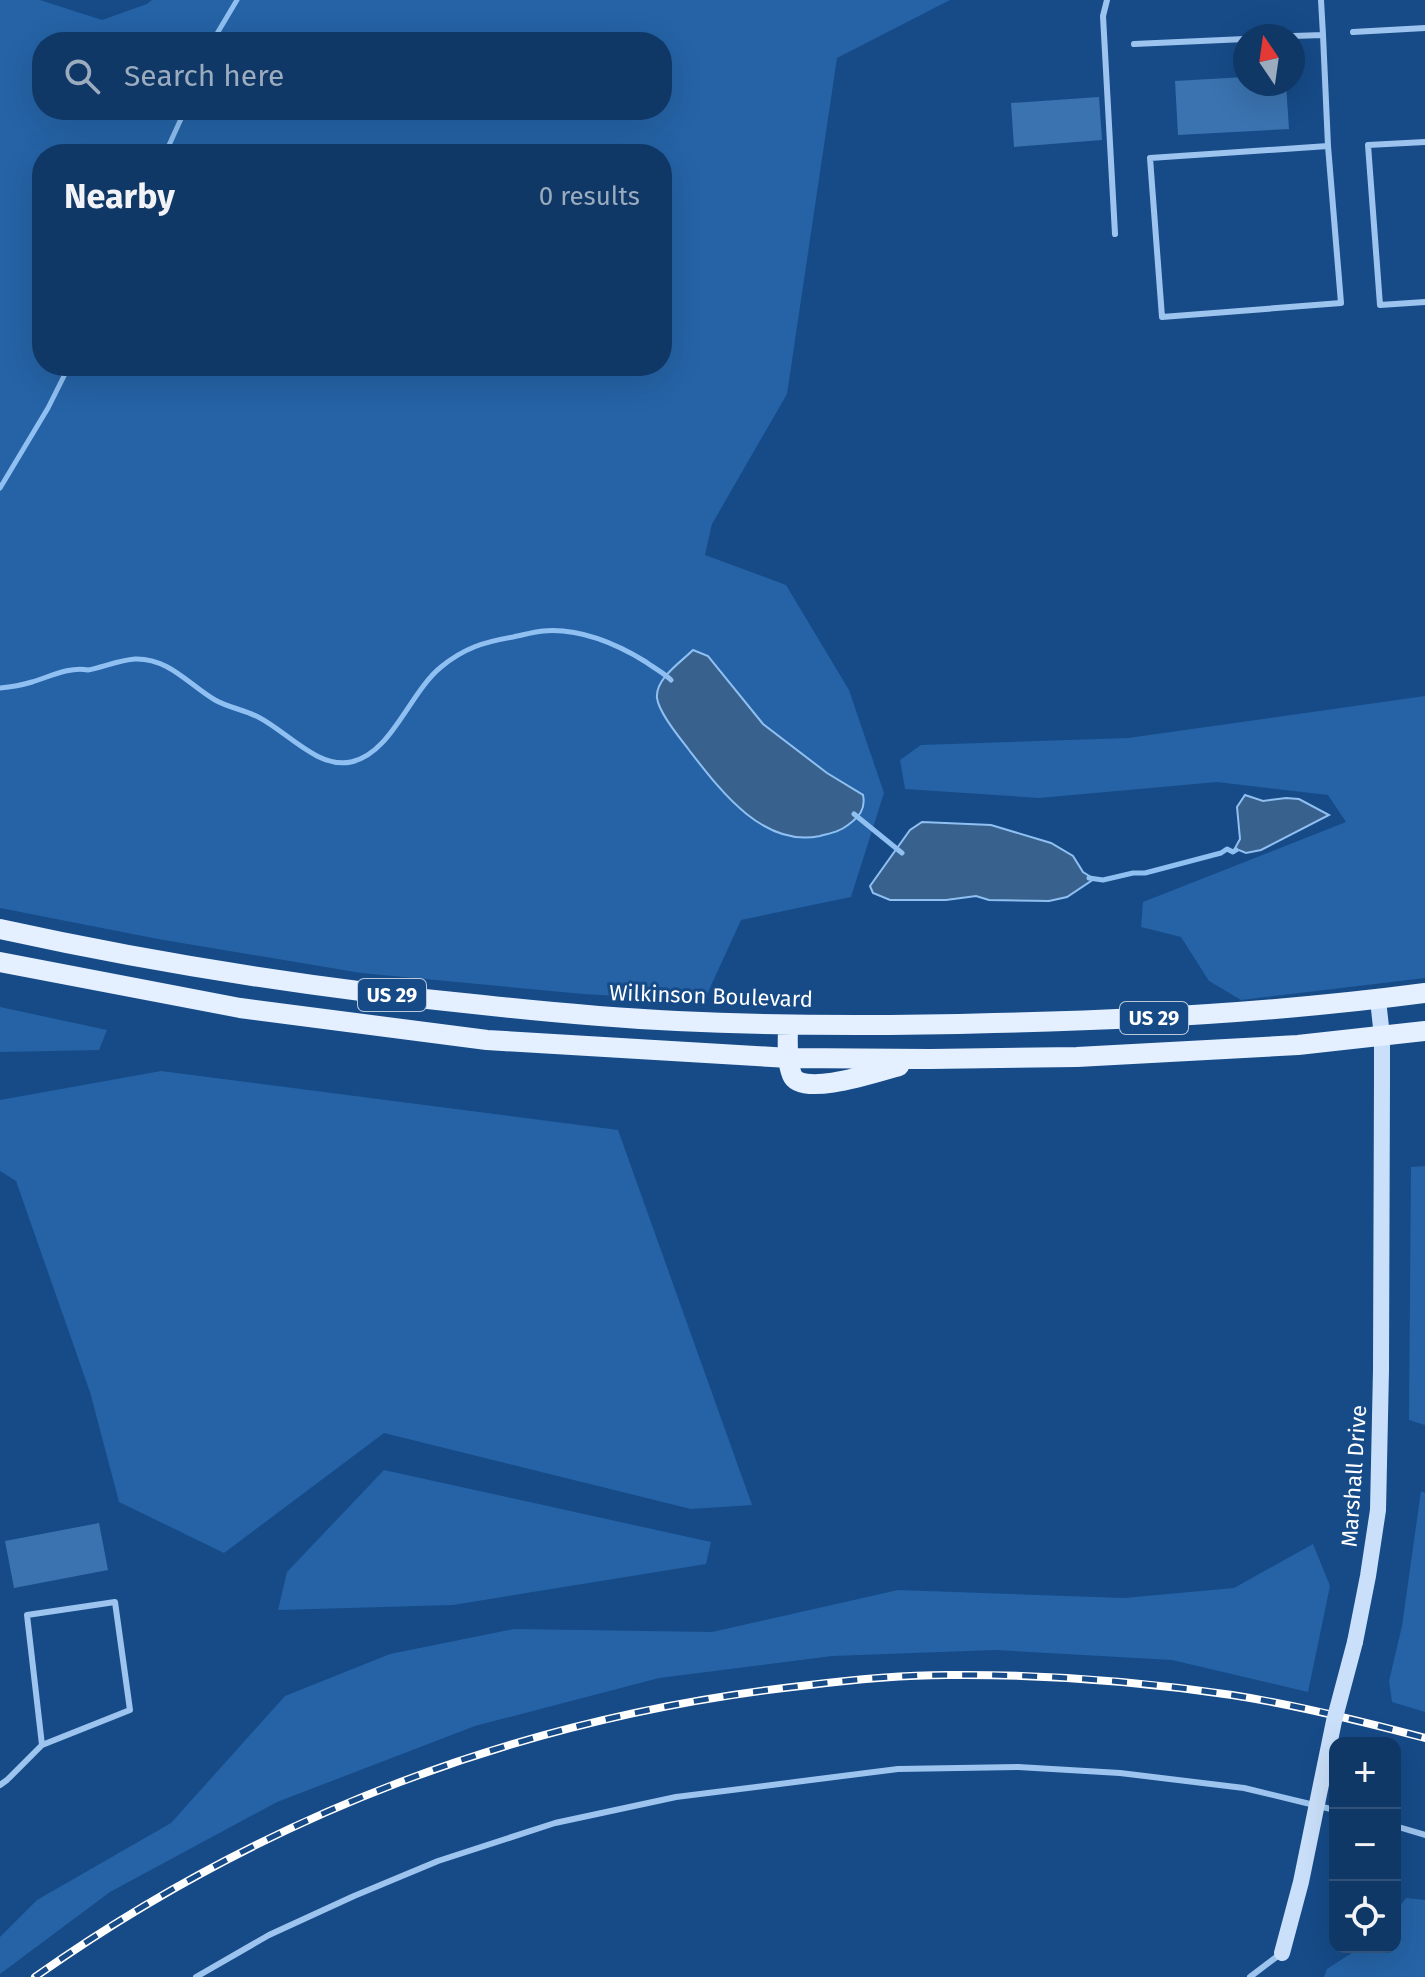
<!DOCTYPE html>
<meta charset="utf-8">
<style>
body{margin:0;font-family:"Fira Sans",sans-serif;background:#193f6c;color:#f1f3f6}
.controls{position:absolute;right:24px;bottom:24px;display:grid;overflow:hidden;border-radius:16px;box-shadow:0 8px 32px #0002}
.controls button{width:72px;height:72px;display:grid;place-items:center;padding:0;border:0;border-bottom:2px solid #30527a;background:#103866;color:#f1f3f6;font:40px sans-serif}
.compass{position:absolute;left:1233px;top:24px;width:72px;height:72px;border-radius:50%;background:#103866;box-shadow:0 8px 32px #0002;rotate:347deg}
.list{margin:0;padding:0;list-style:none}
h2{display:flex;justify-content:space-between;align-items:center;height:104px;margin:0;padding:0 32px;font-size:34px}
h2 small{font-size:26px;font-weight:400;color:#9cacbf}
.icon{flex:none;width:44px;height:44px;fill:none;stroke:currentColor;stroke-width:2;stroke-linecap:round;stroke-linejoin:round}
.map{position:relative;flex:none;width:1425px;height:1977px;overflow:hidden}
.search{position:absolute;background:#103866;box-shadow:0 8px 32px #0002;left:32px;top:32px;width:640px;height:88px;display:flex;align-items:center;gap:20px;box-sizing:border-box;padding:0 28px;border-radius:32px;color:#9cacbf;font-size:30px}
.panel{position:absolute;background:#103866;box-shadow:0 8px 32px #0002;left:32px;top:144px;width:640px;height:232px;border-radius:32px}
.map>svg:first-child{display:block}
</style>
<div class="map">
<svg width="1425" height="1977" viewBox="0 0 1425 1977">
<rect width="100%" height="100%" fill="#164b88"/>
<!-- green -->
<path fill="#2563a6" fill-rule="evenodd" d="M0,0H40L102,20L147,4L152,0H950L837,58L787,394L712,524L705,555L786,585L849,690L884,793L851,897L741,920L704,1001L583,994L361,973L158,939L0,908ZM42,42H662V110H42ZM42,154H662V366H42Z
M1425,696V978L1241,1000L1209,981L1181,937L1141,927L1143,902L1346,822L1328,795L1217,782L1039,798L905,789L900,760L921,745L1128,738Z
M0,1007L107,1030L99,1050L0,1052Z
M161,1071L618,1130L752,1505L691,1509L384,1433L224,1553L119,1502L90,1392L16,1181L0,1171V1100Z
M1425,1166V1425L1409,1420L1411,1167Z
M384,1470L711,1542L706,1564L453,1605L278,1610L287,1572Z
M1421,1491L1425,1493V1712L1392,1702L1389,1681L1402,1626Z
M1313,1544L1330,1586L1308,1692L1172,1660L996,1650L832,1656L659,1678L475,1726L277,1802L110,1892L0,1974V1937L37,1900L171,1823L285,1696L390,1654L514,1629L712,1632L898,1590L1124,1598L1234,1588Z
M1406,1898L1425,1900V1977H1324L1327,1969L1361,1947H1395V1913Z"/>
<!-- water -->
<path fill="#39618e" stroke="#8fc0f1" stroke-width="2" d="M693,650L708,656L763,724L827,773L863,795C866,809 859,817 848,825C839,832 831,833 820,836C763,848 720,790 689,750C680,738 659,713 657,698C655,679 681,662 693,650Z
M1245,795L1263,801L1286,798L1299,799L1329,815L1261,850L1246,853L1239,850L1233,852L1240,839L1237,807Z
M922,822L991,825L1051,843L1073,856L1083,872L1094,879L1067,897L1049,901L989,900L976,896L946,900H890L873,893L870,886L910,830Z"/>
<g fill="none" stroke-linecap="round" stroke-linejoin="round">
<!-- stream -->
<path stroke="#8fc0f1" stroke-width="5" d="M212,42L237,0
M165,154L185,110
M0,488L48,408L69,366
M0,688C11,687 22,685 32,682C49,677 70,666 88,670C103,667 120,660 135,659C169,658 189,685 215,700C229,708 246,710 260,718C287,732 318,769 351,762C392,753 409,693 441,667C464,648 484,642 513,637C523,635 533,632 543,631C579,628 615,643 646,662C654,668 664,673 671,680
M854,814L902,853
M1089,878L1103,880L1133,873H1145L1221,853L1227,849L1233,852L1236,850"/>
</g>
<!-- building -->
<path fill="#3a73b0" d="M1245,77V84H1286L1289,129L1178,135L1175,81Z
M1099,97L1102,140L1014,147L1011,103Z
M99,1523L108,1570L14,1588L5,1541Z"/>
<g fill="none" stroke-linecap="round" stroke-linejoin="round">
<!-- lane -->
<path stroke="#9dc4ee" stroke-width="6" d="M1107,0L1103,16L1115,234
M1353,32L1425,28
M1323,35L1328,146L1150,158L1162,317L1341,303L1328,146
M1293,36L1323,35L1321,0
M1134,44L1245,39
M1425,142L1368,145L1380,305L1425,302
M0,1785L7,1780L42,1745L130,1710L115,1602L27,1615L42,1745
M1395,1826L1425,1835
M196,1977L269,1935L354,1896L438,1861L555,1823L676,1797L898,1769L1018,1767L1120,1773L1244,1788L1335,1810
M1250,1977L1279,1955"/>
<!-- secondary -->
<path stroke="#cae0fa" stroke-width="16" d="M1355,1642L1368,1576L1378,1510L1381,1370L1382,1077V1036L1378,1000"/>
<!-- primary -->
<path stroke="#e4efff" stroke-width="20" d="M0,929C159,964 321,989 483,1005C548,1012 613,1018 677,1021C783,1026 889,1026 994,1023C1138,1020 1282,1012 1425,993
M0,962L240,1008L487,1040L789,1058L930,1059L1077,1057L1298,1045L1425,1031
M788,1025C788,1040 786,1061 792,1075C801,1098 880,1071 899,1066"/>
<defs>
<path id="rail" d="M35,1977C264,1815 522,1717 801,1686C849,1680 898,1675 947,1675C1042,1674 1138,1681 1232,1695C1297,1705 1361,1721 1425,1738"/>
</defs>
<!-- rail casing -->
<use href="#rail" stroke="#fff" stroke-width="8"/>
<!-- rail -->
<use href="#rail" stroke="#164b88" stroke-width="5" stroke-dasharray="15" stroke-linecap="butt"/>
<!-- secondary-bridge -->
<path stroke="#cae0fa" stroke-width="16" d="M1282,1953L1301,1882L1334,1721L1355,1642"/>
</g>
<g text-anchor="middle" dominant-baseline="central" stroke-width="6" stroke-linejoin="round" paint-order="stroke">
<!-- shield labels -->
<g fill="#164b88" stroke="#b9c9db" stroke-width="2">
<rect x="358" y="979" width="68" height="32" rx="6"/>
<rect x="1120" y="1002" width="68" height="32" rx="6"/>
</g>
<g font-size="20" font-weight="bold" fill="#fff">
<text x="392" y="995">US 29</text>
<text x="1154" y="1018">US 29</text>
</g>
<!-- street labels -->
<g font-size="22" fill="#fff" stroke="#164b88">
<text transform="translate(711 996) rotate(2)">Wilkinson Boulevard</text>
<text transform="translate(1354 1476) rotate(-86)">Marshall Drive</text>
</g>
</g>
</svg>
<div class="controls">
<button>+</button>
<button>−</button>
<button><svg class="icon" aria-label="locate" viewBox="0 0 24 24"><circle cx="12" cy="12" r="6"/><path d="M12 2v4M12 18v4M2 12h4M18 12h4"/></svg></button>
</div>
<svg class="compass" viewBox="-18 -18 36 36"><path d="M0-13l5 13h-10z" fill="#e53935"/><path d="M0 13l5-13h-10z" fill="#9cacbf"/></svg>
<div class="search"><svg class="icon" aria-label="search" viewBox="0 0 24 24"><circle cx="10" cy="10" r="6"/><path d="M15 15l6 6"/></svg>Search here</div>
<section class="panel">
<h2>Nearby<small>0 results</small></h2>
<ul class="list">
</ul>
</section>
</div>
